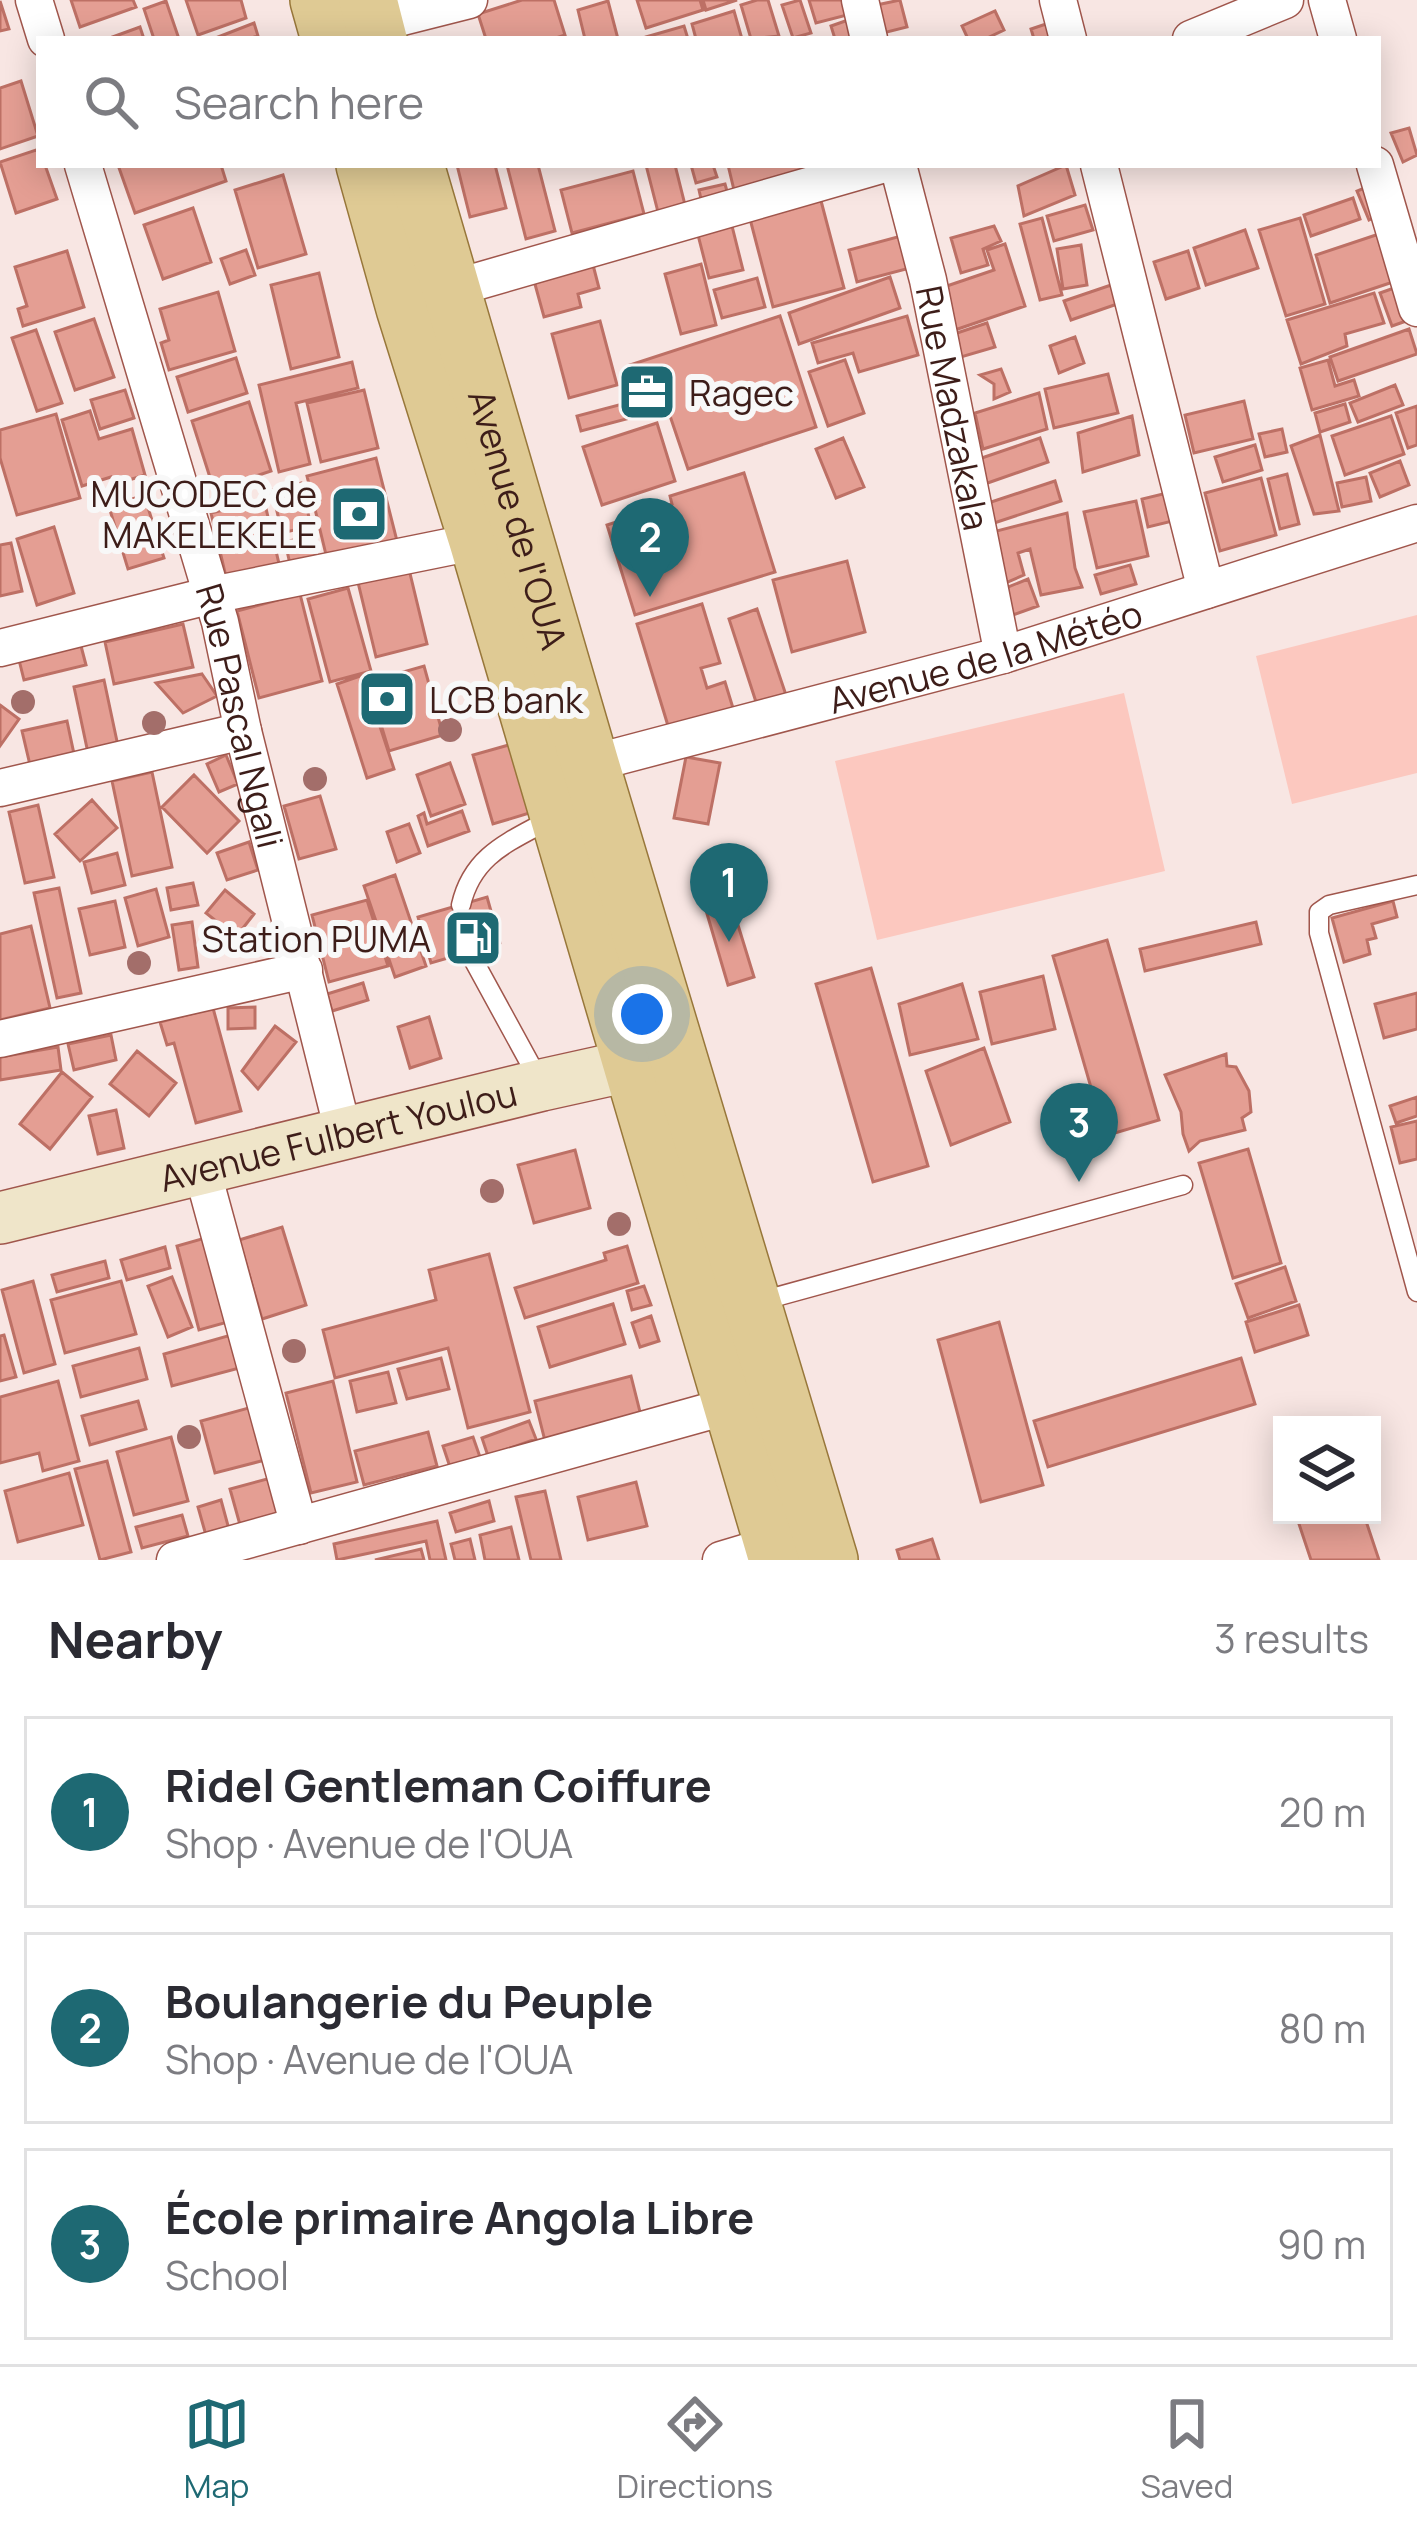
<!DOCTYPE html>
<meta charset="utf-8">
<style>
body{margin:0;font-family:Manrope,sans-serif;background:#f2f2f3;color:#2b2b33}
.controls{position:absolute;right:36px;bottom:36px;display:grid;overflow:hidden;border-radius:0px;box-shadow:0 6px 30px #0003}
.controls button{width:108px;height:108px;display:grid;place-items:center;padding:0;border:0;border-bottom:3px solid #e1e1e2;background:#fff;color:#2b2b33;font:60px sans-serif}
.you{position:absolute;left:642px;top:1014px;width:42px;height:42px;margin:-30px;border:9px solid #fff;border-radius:50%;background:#1a73e8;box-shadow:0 0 0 18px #1a73e833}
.badge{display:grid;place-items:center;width:78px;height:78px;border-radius:50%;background:#1e6973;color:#fff;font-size:39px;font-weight:700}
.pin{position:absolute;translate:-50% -99px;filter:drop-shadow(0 3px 6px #0008)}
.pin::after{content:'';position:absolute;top:63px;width:42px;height:36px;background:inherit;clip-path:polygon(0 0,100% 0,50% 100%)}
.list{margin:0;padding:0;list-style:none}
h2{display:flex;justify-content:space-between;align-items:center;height:156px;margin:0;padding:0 48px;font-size:51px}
h2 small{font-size:39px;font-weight:400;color:#7c7c81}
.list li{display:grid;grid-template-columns:78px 1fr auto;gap:36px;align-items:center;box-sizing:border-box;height:192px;margin:0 24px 24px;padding:0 24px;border:3px solid #e1e1e2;border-radius:0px}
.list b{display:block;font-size:45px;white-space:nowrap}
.list p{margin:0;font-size:39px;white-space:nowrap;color:#7c7c81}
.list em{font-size:39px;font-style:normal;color:#7c7c81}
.icon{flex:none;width:66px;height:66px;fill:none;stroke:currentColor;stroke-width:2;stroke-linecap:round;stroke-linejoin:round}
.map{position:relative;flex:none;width:1417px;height:1560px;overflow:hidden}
.search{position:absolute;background:#fff;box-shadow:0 6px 30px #0003;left:36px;right:36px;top:36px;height:132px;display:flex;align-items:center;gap:30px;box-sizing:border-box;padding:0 42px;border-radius:0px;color:#7c7c81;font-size:45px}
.sheet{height:804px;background:#fff}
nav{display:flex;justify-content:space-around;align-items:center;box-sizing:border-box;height:168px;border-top:3px solid #e1e1e2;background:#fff;font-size:33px;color:#7c7c81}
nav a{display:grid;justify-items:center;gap:6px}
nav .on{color:#1e6973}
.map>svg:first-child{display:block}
</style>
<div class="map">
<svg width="1417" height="1560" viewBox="0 0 1417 1560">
<rect width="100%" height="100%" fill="#f8e6e3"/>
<!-- green -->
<path fill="#fcc8bf" d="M1417,615V773L1292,804L1256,656Z
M1124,693L1165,871L877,940L835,761Z"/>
<!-- building -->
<path fill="#e49e93" stroke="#bd7065" stroke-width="3" d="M71,0H133L136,7L80,27Z
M186,0H241L246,18L198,35Z
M522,0H554L565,35L553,39H486L478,14Z
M637,0H700L703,10L646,28Z
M703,0H737L706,10Z
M757,0H768L779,36L751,39L741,5Z
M800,0L811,33L793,38L782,5Z
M809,0H847L851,14L816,23Z
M900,0L907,27L879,34L872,6Z
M0,1L9,29L0,31Z
M166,1L179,39H154L144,9Z
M608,1L618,39H585L578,10Z
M734,11L742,39H696L692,24Z
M995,11L1004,30L985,39H968L962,26Z
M851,19L857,39H835L831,26Z
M1055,21L1060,39H1034L1031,29Z
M254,23L258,36L248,39H213Z
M684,26L688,39H646V37Z
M140,27L144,39H107Z
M21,81L38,136L0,149V88Z
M1409,128L1417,155L1403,162L1391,133Z
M39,149V165H45L57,199L16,213L0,162Z
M118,165H221L226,181L135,213Z
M457,165H495L506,208L470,217Z
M507,165H538L555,231L526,239Z
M646,165H675L685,205L658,212Z
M691,165H713L717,177L696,183Z
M728,165H800L802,172L734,190Z
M1066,165L1075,195L1024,216L1018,186Z
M633,171L644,214L572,233L561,190Z
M283,175L306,254L258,268L235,190Z
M725,184L730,202L703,208L699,190Z
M1372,185L1384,213L1369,220L1357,191Z
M820,197L844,288L773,307L749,215Z
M1353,198L1360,219L1311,236L1304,215Z
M1085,205L1093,230L1054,241L1047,216Z
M193,208L211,262L163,279L144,225Z
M1042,218L1062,295L1040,300L1020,224Z
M1300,218L1325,304L1286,316L1259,230Z
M731,222L743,270L709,278L697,231Z
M994,226L1001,241L983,249L988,265L961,273L951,238Z
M1245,230L1258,268L1206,285L1194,248Z
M1382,233L1396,281L1330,303L1316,255Z
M901,236L910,268L857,282L849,250Z
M1005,244L1025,306L952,331L938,289L994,270L987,250Z
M1081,245L1087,285L1063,289L1057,249Z
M246,250L255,275L230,284L221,259Z
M67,251L84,307L23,326L18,309L27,306L15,267Z
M1188,251L1199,288L1166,299L1154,262Z
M592,261L599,288L578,294L581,307L544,317L533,277Z
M701,264L716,325L681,334L665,274Z
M319,273L339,357L291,369L271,285Z
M890,277L900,308L799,344L789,313Z
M757,278L765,307L722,318L714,290Z
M1117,283L1123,302L1071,320L1064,301Z
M1397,287L1409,320L1392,326L1380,293Z
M218,292L235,351L169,370L161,343L169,340L160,309Z
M1374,293L1384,323L1345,334L1347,346L1301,364L1287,320Z
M780,316L816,427L688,469L667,407L646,415L630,365Z
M907,316L918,355L859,372L853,353L818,363L812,343Z
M94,319L114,377L75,390L55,332Z
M600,321L617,385L569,398L552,334Z
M987,323L995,347L961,357L954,334Z
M1409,329L1417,354L1338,381L1330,357Z
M36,330L62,403L37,411L12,338Z
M1075,337L1084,363L1059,373L1050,346Z
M236,358L247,393L188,412L177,377Z
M845,360L864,413L828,426L809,372Z
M1328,360L1335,386L1354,380L1359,396L1312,410L1300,368Z
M352,362L358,388L296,403L310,464L279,472L259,385Z
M1001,369L1010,392L994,399V384L980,375Z
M1108,374L1118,413L1054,428L1045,389Z
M1395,385L1403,405L1358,422L1350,403Z
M125,390L134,418L100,429L91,400Z
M364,390L378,448L321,462L307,403Z
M1039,393L1047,429L983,449L975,413Z
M1244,401L1253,439L1194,453L1185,415Z
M249,402L271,471L214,490L192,421Z
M630,402L634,417L581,431L577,416Z
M1345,404L1350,422L1320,432L1315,413Z
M1417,406V445L1408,448L1396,413Z
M90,411L99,439L132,429L145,475L113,485L111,477L82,486L62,420Z
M56,414L80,498L17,515L0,458V430Z
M1132,416L1139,455L1083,472L1078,433Z
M1391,416L1404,454L1345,475L1332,436Z
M657,423L675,481L602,505L583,447Z
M1282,429L1287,452L1265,457L1259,434Z
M1320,435L1339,511L1314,514L1291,446Z
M843,438L864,487L836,498L816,449Z
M1040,438L1048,462L979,486L970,462Z
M1255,445L1262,470L1223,482L1215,457Z
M376,458L398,545L328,563L307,476Z
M1400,461L1409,485L1380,497L1370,473Z
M744,473L775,572L635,615L607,525L672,504L670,496Z
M1287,474L1299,524L1280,529L1268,479Z
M1366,477L1371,501L1342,507L1337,483Z
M1261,478L1276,535L1220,551L1205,493Z
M1055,481L1061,501L988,525L982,505Z
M301,483L311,526L282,533L272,490Z
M1171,492L1177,520L1148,527L1142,499Z
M144,495L164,558L128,569L109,507Z
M264,500L280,568L227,581L211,513Z
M1136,501L1148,556L1097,568L1084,512Z
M1067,513L1075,568L1082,587L1041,595L1030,549L1018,553L1024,575L994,588L981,535Z
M54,527L74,593L37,605L17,539Z
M311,536L318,567L292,573L285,542Z
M11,543L22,591L0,596V545Z
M407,561L427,644L376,657L356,574Z
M847,561L865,632L792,652L773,580Z
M1130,565L1136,584L1101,594L1095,575Z
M1028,579L1038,606L1013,615L1003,589Z
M348,588L371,671L330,682L308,599Z
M300,594L322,681L259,698L237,611Z
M702,604L720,663L701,668L707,688L725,682L733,708L669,729L637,624Z
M757,609L786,695L757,705L729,619Z
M183,624L193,667L114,684L105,642Z
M81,646L86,665L24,680L19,660Z
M424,666L443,735L389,751L368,682Z
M202,674L217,696L183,713L156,683Z
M363,675L394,769L367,778L337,684Z
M104,680L118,746L88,753L74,687Z
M0,705L19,719L0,746Z
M67,721L74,754L30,765L22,731Z
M516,743L536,811L493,824L473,755Z
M226,755L238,784L219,792L207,764Z
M686,757L720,763L708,824L674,818Z
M450,763L465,804L431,816L417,775Z
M152,772L172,867L132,876L112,781Z
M194,775L239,821L207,853L162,807Z
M320,796L336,849L299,859L284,806Z
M92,800L117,828L80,861L55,834Z
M38,805L54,877L25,883L9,812Z
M462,811L469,831L428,846L418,816L424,813L427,824Z
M409,824L420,853L397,862L387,832Z
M249,842L258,870L227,880L217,853Z
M117,853L125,885L92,893L84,862Z
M395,875L426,966L395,977L364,886Z
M193,883L198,905L171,910L167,888Z
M59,888L81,993L57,998L34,893Z
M156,889L169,937L138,946L125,898Z
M225,890L254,914L236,937L206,913Z
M487,897L500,943L431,963L418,917Z
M730,899L754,977L728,985L705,907Z
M367,900L388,966L329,982L312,915Z
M115,901L125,947L90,955L79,909Z
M1393,901L1397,917L1372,924L1376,938L1367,940L1370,954L1344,962L1332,918Z
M192,922L198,967L179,970L172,925Z
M1256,922L1261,944L1145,971L1140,949Z
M31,926L50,1008L0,1020V934Z
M1107,940L1159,1120L1105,1136L1053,956Z
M871,968L928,1166L873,1182L816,984Z
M1043,976L1055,1029L992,1044L980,992Z
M363,983L368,1000L332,1011L327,994Z
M962,984L978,1039L910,1055L899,1004Z
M1417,993V1029L1384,1038L1375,1004Z
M255,1007V1028L228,1029V1008Z
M213,1008L241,1111L196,1123L174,1043L167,1045L160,1022Z
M429,1017L441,1058L410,1068L398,1027Z
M275,1026L296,1042L258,1089L242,1071Z
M111,1035L116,1060L74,1070L68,1044Z
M58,1047L61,1070L0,1080V1057Z
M984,1048L1010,1122L951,1145L926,1071Z
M137,1051L176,1083L149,1116L110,1084Z
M1226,1054L1227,1066L1236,1067L1249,1091L1251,1112L1242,1118L1245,1130L1200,1141L1189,1151L1183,1134L1181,1112L1165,1075Z
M62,1072L92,1097L50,1149L20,1124Z
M1417,1097V1116L1396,1123L1390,1106Z
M116,1110L124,1148L98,1154L89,1116Z
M1417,1121V1159L1400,1163L1391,1127Z
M1248,1149L1281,1263L1233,1278L1199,1163Z
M575,1150L590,1208L534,1223L518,1165Z
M282,1227L306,1305L262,1319L239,1240Z
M212,1236L235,1320L199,1330L177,1246Z
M627,1246L638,1283L525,1318L515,1288L606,1260L604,1253Z
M165,1247L170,1268L127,1280L121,1260Z
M489,1254L530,1412L468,1428L448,1348L335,1378L323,1330L436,1300L429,1270Z
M105,1261L109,1278L57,1292L52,1275Z
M1285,1267L1296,1301L1248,1318L1236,1284Z
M172,1277L192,1327L168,1337L148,1286Z
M33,1281L55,1364L24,1373L2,1290Z
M121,1281L136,1334L65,1353L51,1300Z
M644,1286L651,1305L632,1310L627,1291Z
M613,1304L625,1344L550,1367L538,1327Z
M1299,1305L1308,1335L1255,1352L1246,1322Z
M651,1316L659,1341L640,1347L632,1323Z
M999,1322L1043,1485L981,1502L938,1340Z
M238,1333L247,1366L172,1386L164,1354Z
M4,1335L16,1377L0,1381V1336Z
M139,1348L147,1379L81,1397L73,1366Z
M441,1358L449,1389L407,1399L398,1369Z
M1241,1358L1255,1404L1048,1467L1034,1421Z
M388,1372L396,1403L357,1412L350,1381Z
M631,1376L642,1420L546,1445L535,1401Z
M58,1381L79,1461L43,1471L39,1453L0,1463V1397Z
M333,1381L357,1482L311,1493L286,1393Z
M138,1401L146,1429L90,1445L82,1416Z
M256,1406L269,1459L215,1473L201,1421Z
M529,1421L536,1439L488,1456L482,1438Z
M428,1432L437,1466L364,1485L355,1451Z
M171,1437L188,1501L134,1515L117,1452Z
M473,1437L480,1457L450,1467L443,1446Z
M107,1461L131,1552L100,1560L75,1469Z
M69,1473L83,1525L18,1542L5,1491Z
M278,1476L290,1519L242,1532L230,1489Z
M636,1482L647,1526L588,1540L578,1497Z
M545,1491L561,1560H531L516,1497Z
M221,1500L230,1533L207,1539L198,1507Z
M489,1501L494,1521L456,1532L450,1513Z
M182,1515L188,1536L142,1548L136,1527Z
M1296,1515H1364L1379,1560H1311Z
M437,1521L446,1560H430L426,1541L337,1560L334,1544Z
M511,1527L519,1560H485L480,1535Z
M470,1539L475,1560H455L451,1544Z
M932,1539L939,1560H900L897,1550Z
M421,1549L424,1560H375Z"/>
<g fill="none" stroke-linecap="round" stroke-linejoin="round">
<defs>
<path id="lane" d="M1417,885L1329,905L1319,912V933L1417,1292
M461,905C473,853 512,841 554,817
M469,952L539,1080
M761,1301L1183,1185"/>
<g id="street">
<path d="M34,0L46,39"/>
<path d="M860,0L869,39"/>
<path d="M1058,0L1068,39"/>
<path d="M1327,0L1338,39"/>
<path d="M374,24L469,0"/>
<path d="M1191,39L1285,0"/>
<path id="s1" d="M83,165L220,622L243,731L344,1135"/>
<path id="s2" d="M898,165L928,280L1003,655"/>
<path d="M1099,165L1206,590"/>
<path d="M1375,165L1417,308"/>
<path d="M451,289L881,165"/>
<path d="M0,648L212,595L478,541"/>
<path id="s3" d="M574,768L1003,655L1417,523"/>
<path d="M0,788L243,731"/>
<path d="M0,1039L304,970"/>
<path d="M202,1170L299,1526"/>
<path d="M175,1560L732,1405"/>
<path d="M721,1560L774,1544"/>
</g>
<g id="secondary">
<path id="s4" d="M0,1218L542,1085L673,1056"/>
</g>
<g id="primary">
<path d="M319,0L330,39"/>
<path d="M368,0L378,39"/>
<path d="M365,165L405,308L478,541L778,1560"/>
<path id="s5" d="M415,165L590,764L829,1560"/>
</g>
</defs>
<!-- lane casing -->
<use href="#lane" stroke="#a0564c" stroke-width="21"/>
<!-- street casing -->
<use href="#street" stroke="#a0564c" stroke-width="39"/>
<!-- secondary casing -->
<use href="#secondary" stroke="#a0564c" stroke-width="54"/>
<!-- primary casing -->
<use href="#primary" stroke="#98773a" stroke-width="60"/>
<!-- lane -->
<use href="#lane" stroke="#fff" stroke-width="18"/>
<!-- street -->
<use href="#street" stroke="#fff" stroke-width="36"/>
<!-- secondary -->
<use href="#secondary" stroke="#efe5c9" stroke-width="51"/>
<!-- primary -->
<use href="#primary" stroke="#dfca94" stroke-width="57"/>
</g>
<!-- trees -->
<g fill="#a36e6a">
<circle cx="23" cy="702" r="12"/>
<circle cx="154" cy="723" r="12"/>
<circle cx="450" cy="730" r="12"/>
<circle cx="315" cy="779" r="12"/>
<circle cx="139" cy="963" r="12"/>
<circle cx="492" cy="1191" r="12"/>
<circle cx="619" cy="1224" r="12"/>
<circle cx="294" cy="1351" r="12"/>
<circle cx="189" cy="1437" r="12"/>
</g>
<!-- icons -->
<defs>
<symbol id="office-square" viewBox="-11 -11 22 22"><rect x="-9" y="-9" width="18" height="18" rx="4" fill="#1e6973" stroke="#f8f8f8"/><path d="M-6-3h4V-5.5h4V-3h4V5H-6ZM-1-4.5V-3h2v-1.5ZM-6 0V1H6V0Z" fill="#fff"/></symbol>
<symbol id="bank-square" viewBox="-11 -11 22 22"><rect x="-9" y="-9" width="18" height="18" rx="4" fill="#1e6973" stroke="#f8f8f8"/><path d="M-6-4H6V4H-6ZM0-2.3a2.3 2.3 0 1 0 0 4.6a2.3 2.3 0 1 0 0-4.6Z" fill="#fff"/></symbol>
<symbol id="fuel-square" viewBox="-11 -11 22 22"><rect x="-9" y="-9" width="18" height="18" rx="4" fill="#1e6973" stroke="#f8f8f8"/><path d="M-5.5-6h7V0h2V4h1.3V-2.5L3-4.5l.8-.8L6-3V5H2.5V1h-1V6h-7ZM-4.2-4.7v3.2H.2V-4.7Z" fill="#fff"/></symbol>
</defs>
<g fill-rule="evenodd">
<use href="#office-square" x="614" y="359" width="66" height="66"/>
<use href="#bank-square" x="326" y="481" width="66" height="66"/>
<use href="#bank-square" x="354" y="666" width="66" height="66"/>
<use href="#fuel-square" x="440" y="905" width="66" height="66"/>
</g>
<g text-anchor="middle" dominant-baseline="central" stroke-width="12" stroke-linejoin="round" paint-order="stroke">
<!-- poi labels -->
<g font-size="36" fill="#3d1d19" stroke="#f8f8f8" text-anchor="start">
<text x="689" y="392">Ragec</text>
<text x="317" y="493" text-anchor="end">MUCODEC de<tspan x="317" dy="41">MAKELEKELE</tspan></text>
<text x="429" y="699">LCB bank</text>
<text x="431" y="938" text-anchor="end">Station PUMA</text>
</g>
<!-- street labels -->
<g font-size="36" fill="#3d1d19" stroke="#f8f8f8">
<text stroke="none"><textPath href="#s2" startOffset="249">Rue Madzakala</textPath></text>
<text stroke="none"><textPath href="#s5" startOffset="369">Avenue de l'OUA</textPath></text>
<text stroke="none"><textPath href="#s3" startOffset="426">Avenue de la Météo</textPath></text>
<text stroke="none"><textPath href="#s1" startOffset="573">Rue Pascal Ngali</textPath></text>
<text stroke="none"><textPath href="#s4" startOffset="348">Avenue Fulbert Youlou</textPath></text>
</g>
</g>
</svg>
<div class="controls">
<button><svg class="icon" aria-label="layers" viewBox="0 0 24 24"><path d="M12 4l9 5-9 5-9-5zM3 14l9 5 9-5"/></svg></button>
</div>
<div class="you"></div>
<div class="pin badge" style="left:729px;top:942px">1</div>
<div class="pin badge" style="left:650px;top:597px">2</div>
<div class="pin badge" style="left:1079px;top:1182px">3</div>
<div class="search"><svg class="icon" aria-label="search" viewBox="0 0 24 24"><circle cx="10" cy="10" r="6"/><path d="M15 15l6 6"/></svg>Search here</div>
</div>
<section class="sheet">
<h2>Nearby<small>3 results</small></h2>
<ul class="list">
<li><span class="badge">1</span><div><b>Ridel Gentleman Coiffure</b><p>Shop · Avenue de l'OUA</p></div><em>20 m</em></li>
<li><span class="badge">2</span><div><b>Boulangerie du Peuple</b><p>Shop · Avenue de l'OUA</p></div><em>80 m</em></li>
<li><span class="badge">3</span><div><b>École primaire Angola Libre</b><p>School</p></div><em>90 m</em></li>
</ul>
</section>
<nav>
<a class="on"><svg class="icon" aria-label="map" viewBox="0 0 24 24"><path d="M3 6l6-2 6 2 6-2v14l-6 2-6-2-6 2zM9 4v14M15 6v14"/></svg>Map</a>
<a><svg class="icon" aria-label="directions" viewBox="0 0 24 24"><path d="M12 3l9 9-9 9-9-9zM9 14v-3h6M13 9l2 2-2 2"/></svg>Directions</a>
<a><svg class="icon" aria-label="saved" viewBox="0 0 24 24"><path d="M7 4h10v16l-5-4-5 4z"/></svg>Saved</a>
</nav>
